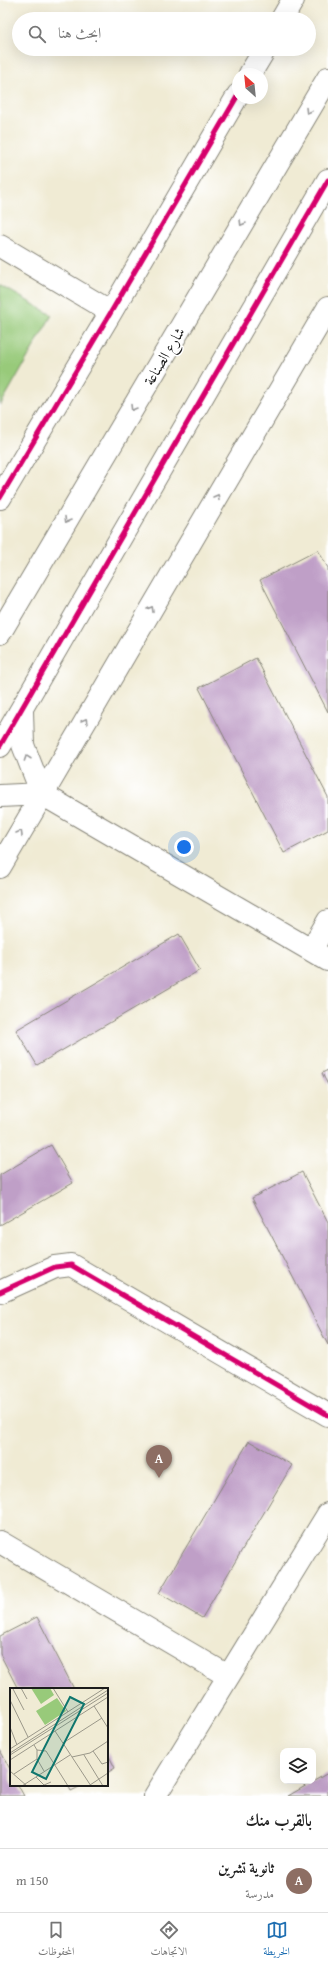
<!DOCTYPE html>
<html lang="ar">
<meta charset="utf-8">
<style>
body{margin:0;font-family:"Gentium Book Plus",Amiri,serif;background:#f2f2f2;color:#222;direction:rtl}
.controls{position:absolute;right:12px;bottom:12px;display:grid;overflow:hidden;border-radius:8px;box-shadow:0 4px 16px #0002}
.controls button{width:36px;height:36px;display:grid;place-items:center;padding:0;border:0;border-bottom:1px solid #e0e0e0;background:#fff;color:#222;font:20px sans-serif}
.compass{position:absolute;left:232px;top:68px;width:36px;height:36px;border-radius:50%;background:#fff;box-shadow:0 4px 16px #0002;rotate:333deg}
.you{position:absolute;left:184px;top:847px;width:14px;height:14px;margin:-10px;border:3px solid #fff;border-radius:50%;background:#1a73e8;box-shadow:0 0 0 6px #1a73e833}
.badge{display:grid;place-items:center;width:26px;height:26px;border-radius:50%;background:#1f6fb2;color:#fff;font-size:13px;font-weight:700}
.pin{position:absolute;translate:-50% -33px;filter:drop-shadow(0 1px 2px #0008)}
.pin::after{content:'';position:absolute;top:21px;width:14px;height:12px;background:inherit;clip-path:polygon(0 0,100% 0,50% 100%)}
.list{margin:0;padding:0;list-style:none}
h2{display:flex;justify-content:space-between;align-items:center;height:52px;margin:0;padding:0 16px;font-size:17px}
h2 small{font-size:13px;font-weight:400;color:#767676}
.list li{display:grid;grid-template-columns:26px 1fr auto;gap:12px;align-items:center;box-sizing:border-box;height:64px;padding:0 16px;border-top:1px solid #e0e0e0}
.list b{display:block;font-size:15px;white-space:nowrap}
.list p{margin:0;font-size:13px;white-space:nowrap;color:#767676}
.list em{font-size:13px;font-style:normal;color:#767676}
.icon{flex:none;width:22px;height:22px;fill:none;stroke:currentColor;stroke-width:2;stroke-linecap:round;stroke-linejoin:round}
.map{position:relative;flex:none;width:328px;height:1796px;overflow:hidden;direction:ltr}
.search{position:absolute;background:#fff;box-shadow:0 4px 16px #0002;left:12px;right:12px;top:12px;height:44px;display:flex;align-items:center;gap:10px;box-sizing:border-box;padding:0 14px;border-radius:22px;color:#767676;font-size:15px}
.sheet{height:116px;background:#fff}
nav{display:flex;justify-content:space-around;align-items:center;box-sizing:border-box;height:56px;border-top:1px solid #e0e0e0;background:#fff;font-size:11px;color:#767676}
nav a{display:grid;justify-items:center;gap:2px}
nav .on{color:#1f6fb2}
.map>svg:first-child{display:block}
</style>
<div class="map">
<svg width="328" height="1796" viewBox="0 0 328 1796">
<rect width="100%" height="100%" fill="#fff"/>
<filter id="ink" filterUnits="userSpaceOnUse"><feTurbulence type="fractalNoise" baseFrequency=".025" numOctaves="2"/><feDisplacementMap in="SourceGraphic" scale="8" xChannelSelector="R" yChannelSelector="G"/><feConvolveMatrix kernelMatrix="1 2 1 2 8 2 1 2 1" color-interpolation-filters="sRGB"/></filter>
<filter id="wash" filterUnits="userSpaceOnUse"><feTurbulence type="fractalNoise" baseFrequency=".012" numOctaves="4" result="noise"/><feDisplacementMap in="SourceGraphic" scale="16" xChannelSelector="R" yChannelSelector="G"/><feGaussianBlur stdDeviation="0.9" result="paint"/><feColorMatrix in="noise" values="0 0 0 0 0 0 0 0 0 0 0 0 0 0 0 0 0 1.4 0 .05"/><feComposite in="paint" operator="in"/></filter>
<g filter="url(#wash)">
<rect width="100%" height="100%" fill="#f0ebd4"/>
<!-- green -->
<path fill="#98ca7a" stroke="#5a734b" d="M0,285L52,315L0,406Z"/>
<g id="blocks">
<!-- building -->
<path fill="#bf9fc7" d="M318,550L328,568V712L260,580Z
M256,658L328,797V830L284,853L199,688Z
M179,934L200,970L37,1065L16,1030Z
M328,1070V1085L322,1073Z
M51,1145L73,1183L0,1225V1175Z
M302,1172L328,1222V1345L252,1198Z
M249,1441L292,1465L202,1618L159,1593Z
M37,1617L74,1689H18L0,1654V1636Z
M0,1750L11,1771V1785H18L24,1796H0Z
M107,1752L115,1768L107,1773Z
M328,1773V1796H288Z
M68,1785H83L71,1791Z"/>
</g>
</g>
<g filter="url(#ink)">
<use href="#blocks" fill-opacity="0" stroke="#868478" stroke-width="1"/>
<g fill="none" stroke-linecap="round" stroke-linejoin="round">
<defs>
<path id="minor" d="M282,19L293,0
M250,74L265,49
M0,246L111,312
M0,498L111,312L238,95
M22,710L23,745L42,794
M0,796L42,794L328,960
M0,867L328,308
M311,950L328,921
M0,1292L55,1267L71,1265L328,1415
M0,1542L228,1676
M155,1796L328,1514"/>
<path id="tertiary" d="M0,633L328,78
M0,746L328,180"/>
</defs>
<!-- minor casing -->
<use href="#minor" stroke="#868478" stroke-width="24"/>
<!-- tertiary casing -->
<use href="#tertiary" stroke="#868478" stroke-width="24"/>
<!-- minor -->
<use href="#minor" stroke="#fff" stroke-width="22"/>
<!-- tertiary -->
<use href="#tertiary" stroke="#fff" stroke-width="22"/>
<defs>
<path id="cycleway" d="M0,498L111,312L238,95
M0,746L328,180
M0,1292L55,1267L71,1265L328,1415"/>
</defs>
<!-- cycleway casing -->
<use href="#cycleway" stroke="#fff" stroke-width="8"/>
<!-- cycleway -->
<use href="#cycleway" stroke="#d6006c" stroke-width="5"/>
</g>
<!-- one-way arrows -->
<defs><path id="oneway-chevron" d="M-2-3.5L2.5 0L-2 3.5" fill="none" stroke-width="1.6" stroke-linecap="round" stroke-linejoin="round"/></defs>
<g stroke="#999">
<use href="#oneway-chevron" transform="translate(308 111) rotate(121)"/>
<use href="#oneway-chevron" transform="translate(242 223) rotate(121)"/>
<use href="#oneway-chevron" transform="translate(133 408) rotate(121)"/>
<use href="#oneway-chevron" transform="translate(217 497) rotate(-60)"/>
<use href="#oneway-chevron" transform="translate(67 520) rotate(121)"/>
<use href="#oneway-chevron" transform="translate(151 609) rotate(-60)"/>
<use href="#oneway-chevron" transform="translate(85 721) rotate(-60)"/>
<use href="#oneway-chevron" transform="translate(27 758) rotate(-109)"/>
<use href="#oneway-chevron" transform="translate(20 833) rotate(-60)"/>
</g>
</g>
<g text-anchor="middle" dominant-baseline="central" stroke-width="3" stroke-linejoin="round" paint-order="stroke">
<!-- street labels -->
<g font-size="15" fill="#1c1c1c" stroke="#fff">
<text transform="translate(164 356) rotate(-59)">شارع الصناعة</text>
</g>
</g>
<!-- overview -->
<g transform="translate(10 1688)">
<rect width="98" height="98" fill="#f0ebd4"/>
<path d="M21,0H40L44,7L31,16ZM47,10L56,23L35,37L26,23Z" fill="#98ca7a"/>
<path fill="none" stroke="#9b988a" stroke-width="1" d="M11,0L17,11M43,0L58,24M3,1L14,22M0,12L18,49M84,18L98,40M0,39L7,57M45,43L81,98M53,55L92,30M24,57L27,62L36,63L58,98M0,61L95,0M27,62V71L34,83M83,63L92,76L98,74M0,65L98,2M0,67L98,5M74,67L93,98M62,69L80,65L98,53M0,72L98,9M0,83L17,98M4,86L27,71M26,89L34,97L41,94M80,97L98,85M12,98L60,67"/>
<path fill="#0f766e" fill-opacity="0.15" stroke="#0f766e" stroke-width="2" d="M60,9L74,16L36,91L22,84Z"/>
<rect width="98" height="98" fill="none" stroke="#1c1c1c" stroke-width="2"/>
</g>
</svg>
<div class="controls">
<button><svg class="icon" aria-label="layers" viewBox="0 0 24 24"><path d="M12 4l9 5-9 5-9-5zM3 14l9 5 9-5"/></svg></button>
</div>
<svg class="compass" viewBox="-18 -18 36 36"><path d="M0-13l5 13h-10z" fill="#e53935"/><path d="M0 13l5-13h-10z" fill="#767676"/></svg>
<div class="you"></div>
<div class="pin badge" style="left:159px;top:1478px;background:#8d6e63">A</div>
<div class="search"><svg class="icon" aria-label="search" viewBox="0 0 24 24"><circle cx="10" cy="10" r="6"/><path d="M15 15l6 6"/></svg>ابحث هنا</div>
</div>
<section class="sheet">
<h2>بالقرب منك<small></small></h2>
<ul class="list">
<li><span class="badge" style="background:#8d6e63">A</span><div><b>ثانوية تشرين</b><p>مدرسة</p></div><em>150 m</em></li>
</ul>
</section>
<nav>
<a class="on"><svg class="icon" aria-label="map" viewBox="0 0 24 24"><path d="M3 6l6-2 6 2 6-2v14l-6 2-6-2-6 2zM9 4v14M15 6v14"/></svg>الخريطة</a>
<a><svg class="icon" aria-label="directions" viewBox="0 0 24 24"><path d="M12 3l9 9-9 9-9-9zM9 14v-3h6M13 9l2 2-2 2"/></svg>الاتجاهات</a>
<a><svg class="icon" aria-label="saved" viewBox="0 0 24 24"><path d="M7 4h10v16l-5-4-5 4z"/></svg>المحفوظات</a>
</nav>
